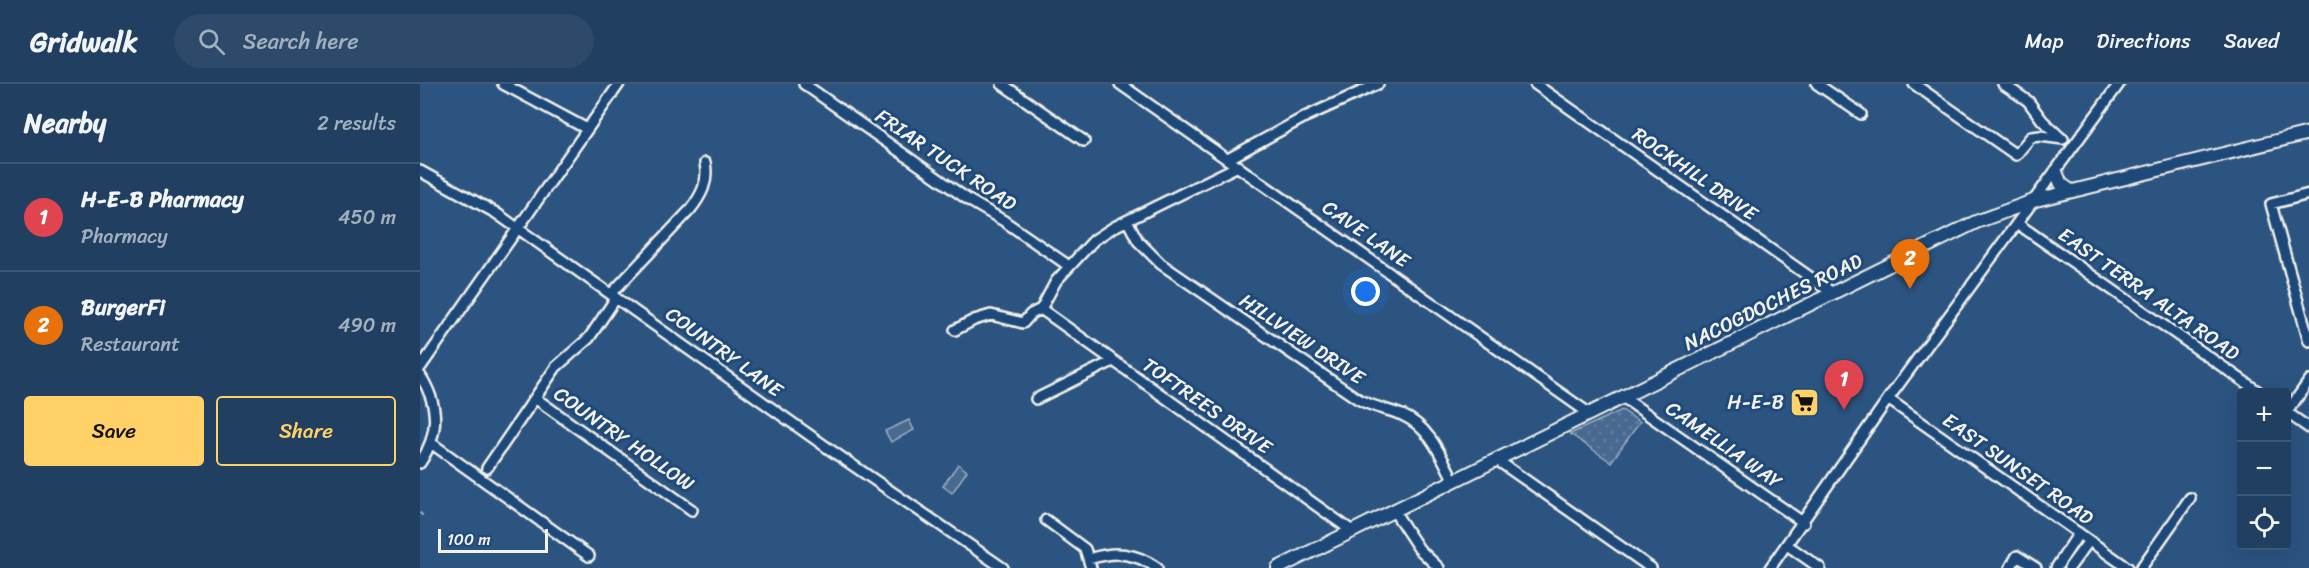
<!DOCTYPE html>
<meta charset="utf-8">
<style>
body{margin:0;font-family:Sriracha,sans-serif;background:#2d4a6a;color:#f1f3f6}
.controls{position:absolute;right:18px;bottom:18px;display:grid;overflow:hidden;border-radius:6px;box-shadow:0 6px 24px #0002}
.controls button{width:54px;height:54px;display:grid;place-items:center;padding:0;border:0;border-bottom:2px solid #3e5876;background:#213f61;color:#f1f3f6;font:30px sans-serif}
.scale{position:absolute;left:18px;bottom:15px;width:110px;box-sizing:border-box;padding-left:6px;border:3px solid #f4f1e8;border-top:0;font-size:16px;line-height:21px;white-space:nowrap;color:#f4f1e8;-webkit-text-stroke:4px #1f4a7a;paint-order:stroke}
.you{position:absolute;left:946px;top:208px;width:21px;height:21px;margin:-15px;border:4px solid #fff;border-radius:50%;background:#1a73e8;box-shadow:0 0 0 9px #1a73e833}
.badge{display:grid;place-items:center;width:39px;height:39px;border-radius:50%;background:#ffd166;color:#fff;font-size:20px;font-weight:700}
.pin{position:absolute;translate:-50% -50px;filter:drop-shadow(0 2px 3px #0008)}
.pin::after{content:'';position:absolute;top:32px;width:21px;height:18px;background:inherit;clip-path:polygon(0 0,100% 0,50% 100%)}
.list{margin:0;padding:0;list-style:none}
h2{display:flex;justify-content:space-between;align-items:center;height:78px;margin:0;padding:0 24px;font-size:26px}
h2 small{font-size:20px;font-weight:400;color:#a2afbd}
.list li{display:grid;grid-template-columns:39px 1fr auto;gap:18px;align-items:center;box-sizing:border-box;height:108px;padding:0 24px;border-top:2px solid #3e5876}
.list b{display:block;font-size:22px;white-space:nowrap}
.list p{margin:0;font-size:20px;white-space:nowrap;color:#a2afbd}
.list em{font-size:20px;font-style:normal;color:#a2afbd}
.actions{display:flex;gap:12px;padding:18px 24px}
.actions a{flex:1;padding:14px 0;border:2px solid #ffd166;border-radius:6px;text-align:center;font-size:21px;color:#ffd166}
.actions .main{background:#ffd166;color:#111}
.icon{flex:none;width:33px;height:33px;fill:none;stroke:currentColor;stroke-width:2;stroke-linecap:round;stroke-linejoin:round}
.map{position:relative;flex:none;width:1889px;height:484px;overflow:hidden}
header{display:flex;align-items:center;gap:36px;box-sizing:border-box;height:84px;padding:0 30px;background:#213f61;border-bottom:2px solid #3e5876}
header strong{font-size:28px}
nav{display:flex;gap:33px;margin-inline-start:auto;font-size:21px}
.search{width:420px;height:54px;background:#2d4a6a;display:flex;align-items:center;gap:15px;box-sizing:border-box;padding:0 21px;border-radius:33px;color:#a2afbd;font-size:22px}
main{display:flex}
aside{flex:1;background:#213f61}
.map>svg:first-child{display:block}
</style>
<header>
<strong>Gridwalk</strong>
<div class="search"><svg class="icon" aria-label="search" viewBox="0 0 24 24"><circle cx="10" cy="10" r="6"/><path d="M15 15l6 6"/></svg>Search here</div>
<nav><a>Map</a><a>Directions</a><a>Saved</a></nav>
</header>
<main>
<aside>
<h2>Nearby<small>2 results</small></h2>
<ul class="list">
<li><span class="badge" style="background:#e0444e">1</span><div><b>H-E-B Pharmacy</b><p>Pharmacy</p></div><em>450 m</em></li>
<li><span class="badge" style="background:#e8710a">2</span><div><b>BurgerFi</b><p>Restaurant</p></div><em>490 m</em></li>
</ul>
<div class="actions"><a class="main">Save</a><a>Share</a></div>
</aside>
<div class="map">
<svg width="1889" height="484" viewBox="0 0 1889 484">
<defs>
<pattern id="park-dots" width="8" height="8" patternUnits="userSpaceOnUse" patternTransform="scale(1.5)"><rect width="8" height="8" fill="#496b90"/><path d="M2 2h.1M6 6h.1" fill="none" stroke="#6481a0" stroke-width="1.8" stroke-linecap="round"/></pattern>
</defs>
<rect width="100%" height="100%" fill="#2c5481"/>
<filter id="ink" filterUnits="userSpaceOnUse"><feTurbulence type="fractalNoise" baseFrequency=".0167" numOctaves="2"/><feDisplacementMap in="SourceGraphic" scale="12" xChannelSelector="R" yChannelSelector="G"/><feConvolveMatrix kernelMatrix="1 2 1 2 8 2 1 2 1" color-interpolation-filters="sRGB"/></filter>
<g filter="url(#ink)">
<!-- park -->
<path fill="url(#park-dots)" stroke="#9eaebc" stroke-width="1.5" d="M1202,326L1220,338L1191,378L1150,350Z"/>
<!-- pitch -->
<path fill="#496b90" stroke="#9eaebc" stroke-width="1.5" d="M489,336L494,346L471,358L465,347Z
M538,380L547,387L532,409L523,402Z"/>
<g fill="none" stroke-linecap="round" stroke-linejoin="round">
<!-- stream -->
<path stroke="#a7b4c0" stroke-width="2" d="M0,429L2,431"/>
<defs>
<path id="minor" d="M83,0L167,45
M384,0L550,117L584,137L649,182
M582,0L664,57
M700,0L1170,330
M1115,0L1414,210
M1397,0L1441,30
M1494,0L1596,71L1611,53L1620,52L1643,55
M1583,0L1608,17L1622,36L1642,55
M808,75L885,33L958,0
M0,87L76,129L412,367L583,484
M1889,110L1851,120L1889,257
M708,138L718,157L741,180L938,315C952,323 967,325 982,331C1010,343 1021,372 1034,397
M1598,140L1839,308
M191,210L270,126C281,112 289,98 285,79
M621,225L932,447
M621,225L636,197L674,156L694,143L818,82
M535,246L554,236L571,231L603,239L611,230L621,225
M0,284L199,0
M0,291C19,321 20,348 0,379
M115,314L272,426
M1204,314L1384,439
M616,315L693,277
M1468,315L1708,484
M1866,328L1889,344
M1867,328L1889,297
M11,359L169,472
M1077,376L1231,484
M67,384L136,283L169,254L196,214
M974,427L999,465L1019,484
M626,436L665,465L671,484
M1367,461L1400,484
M669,475C695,467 715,468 737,484
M1350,484L1468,315L1699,0
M1590,484L1597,472L1616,484
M1636,484L1659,449
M1649,484L1669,457
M1721,484L1770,414"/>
<path id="major" d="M1636,88L1641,100L1651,107
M858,484L1556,138L1616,116L1889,49"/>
</defs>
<!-- minor casing -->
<use href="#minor" stroke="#f4f1e8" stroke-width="14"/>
<!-- major casing -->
<use href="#major" stroke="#f4f1e8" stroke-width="16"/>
<!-- minor -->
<use href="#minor" stroke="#1f4a7a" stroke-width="9"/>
<!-- major -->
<use href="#major" stroke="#1f4a7a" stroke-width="12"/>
</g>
</g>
<!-- icons -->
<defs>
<symbol id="supermarket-square" viewBox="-11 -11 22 22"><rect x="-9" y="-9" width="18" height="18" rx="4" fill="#ffd166" stroke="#1f4a7a"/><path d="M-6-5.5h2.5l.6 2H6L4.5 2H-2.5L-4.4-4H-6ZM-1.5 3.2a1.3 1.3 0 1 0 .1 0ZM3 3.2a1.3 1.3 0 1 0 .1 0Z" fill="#111"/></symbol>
</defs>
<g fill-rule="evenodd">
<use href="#supermarket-square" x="1368" y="302" width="33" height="33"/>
</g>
<g text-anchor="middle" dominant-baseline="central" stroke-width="6" stroke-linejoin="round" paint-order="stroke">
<!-- street labels -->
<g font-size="20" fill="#f4f1e8" stroke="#1f4a7a">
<text transform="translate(526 76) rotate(34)">FRIAR TUCK ROAD</text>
<text transform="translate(1275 90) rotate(35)">ROCKHILL DRIVE</text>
<text transform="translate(946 150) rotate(35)">CAVE LANE</text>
<text transform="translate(1729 210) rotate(35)">EAST TERRA ALTA ROAD</text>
<text transform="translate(1353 218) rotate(-26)">NACOGDOCHES ROAD</text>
<text transform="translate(882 255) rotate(34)">HILLVIEW DRIVE</text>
<text transform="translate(304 268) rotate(36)">COUNTRY LANE</text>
<text transform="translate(787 322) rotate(35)">TOFTREES DRIVE</text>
<text transform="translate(204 355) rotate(35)">COUNTRY HOLLOW</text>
<text transform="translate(1304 361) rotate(35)">CAMELLIA WAY</text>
<text transform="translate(1598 385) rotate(35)">EAST SUNSET ROAD</text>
</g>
<!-- poi labels -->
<g font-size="20" fill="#f4f1e8" stroke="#1f4a7a" text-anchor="end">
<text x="1364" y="318">H-E-B</text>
</g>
</g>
</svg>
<div class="controls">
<button>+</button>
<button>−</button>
<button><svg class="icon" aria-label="locate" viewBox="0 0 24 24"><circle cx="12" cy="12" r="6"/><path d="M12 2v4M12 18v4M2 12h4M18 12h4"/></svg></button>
</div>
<div class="scale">100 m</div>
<div class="you"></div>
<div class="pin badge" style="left:1424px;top:326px;background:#e0444e">1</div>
<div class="pin badge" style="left:1490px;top:205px;background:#e8710a">2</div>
</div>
</main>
